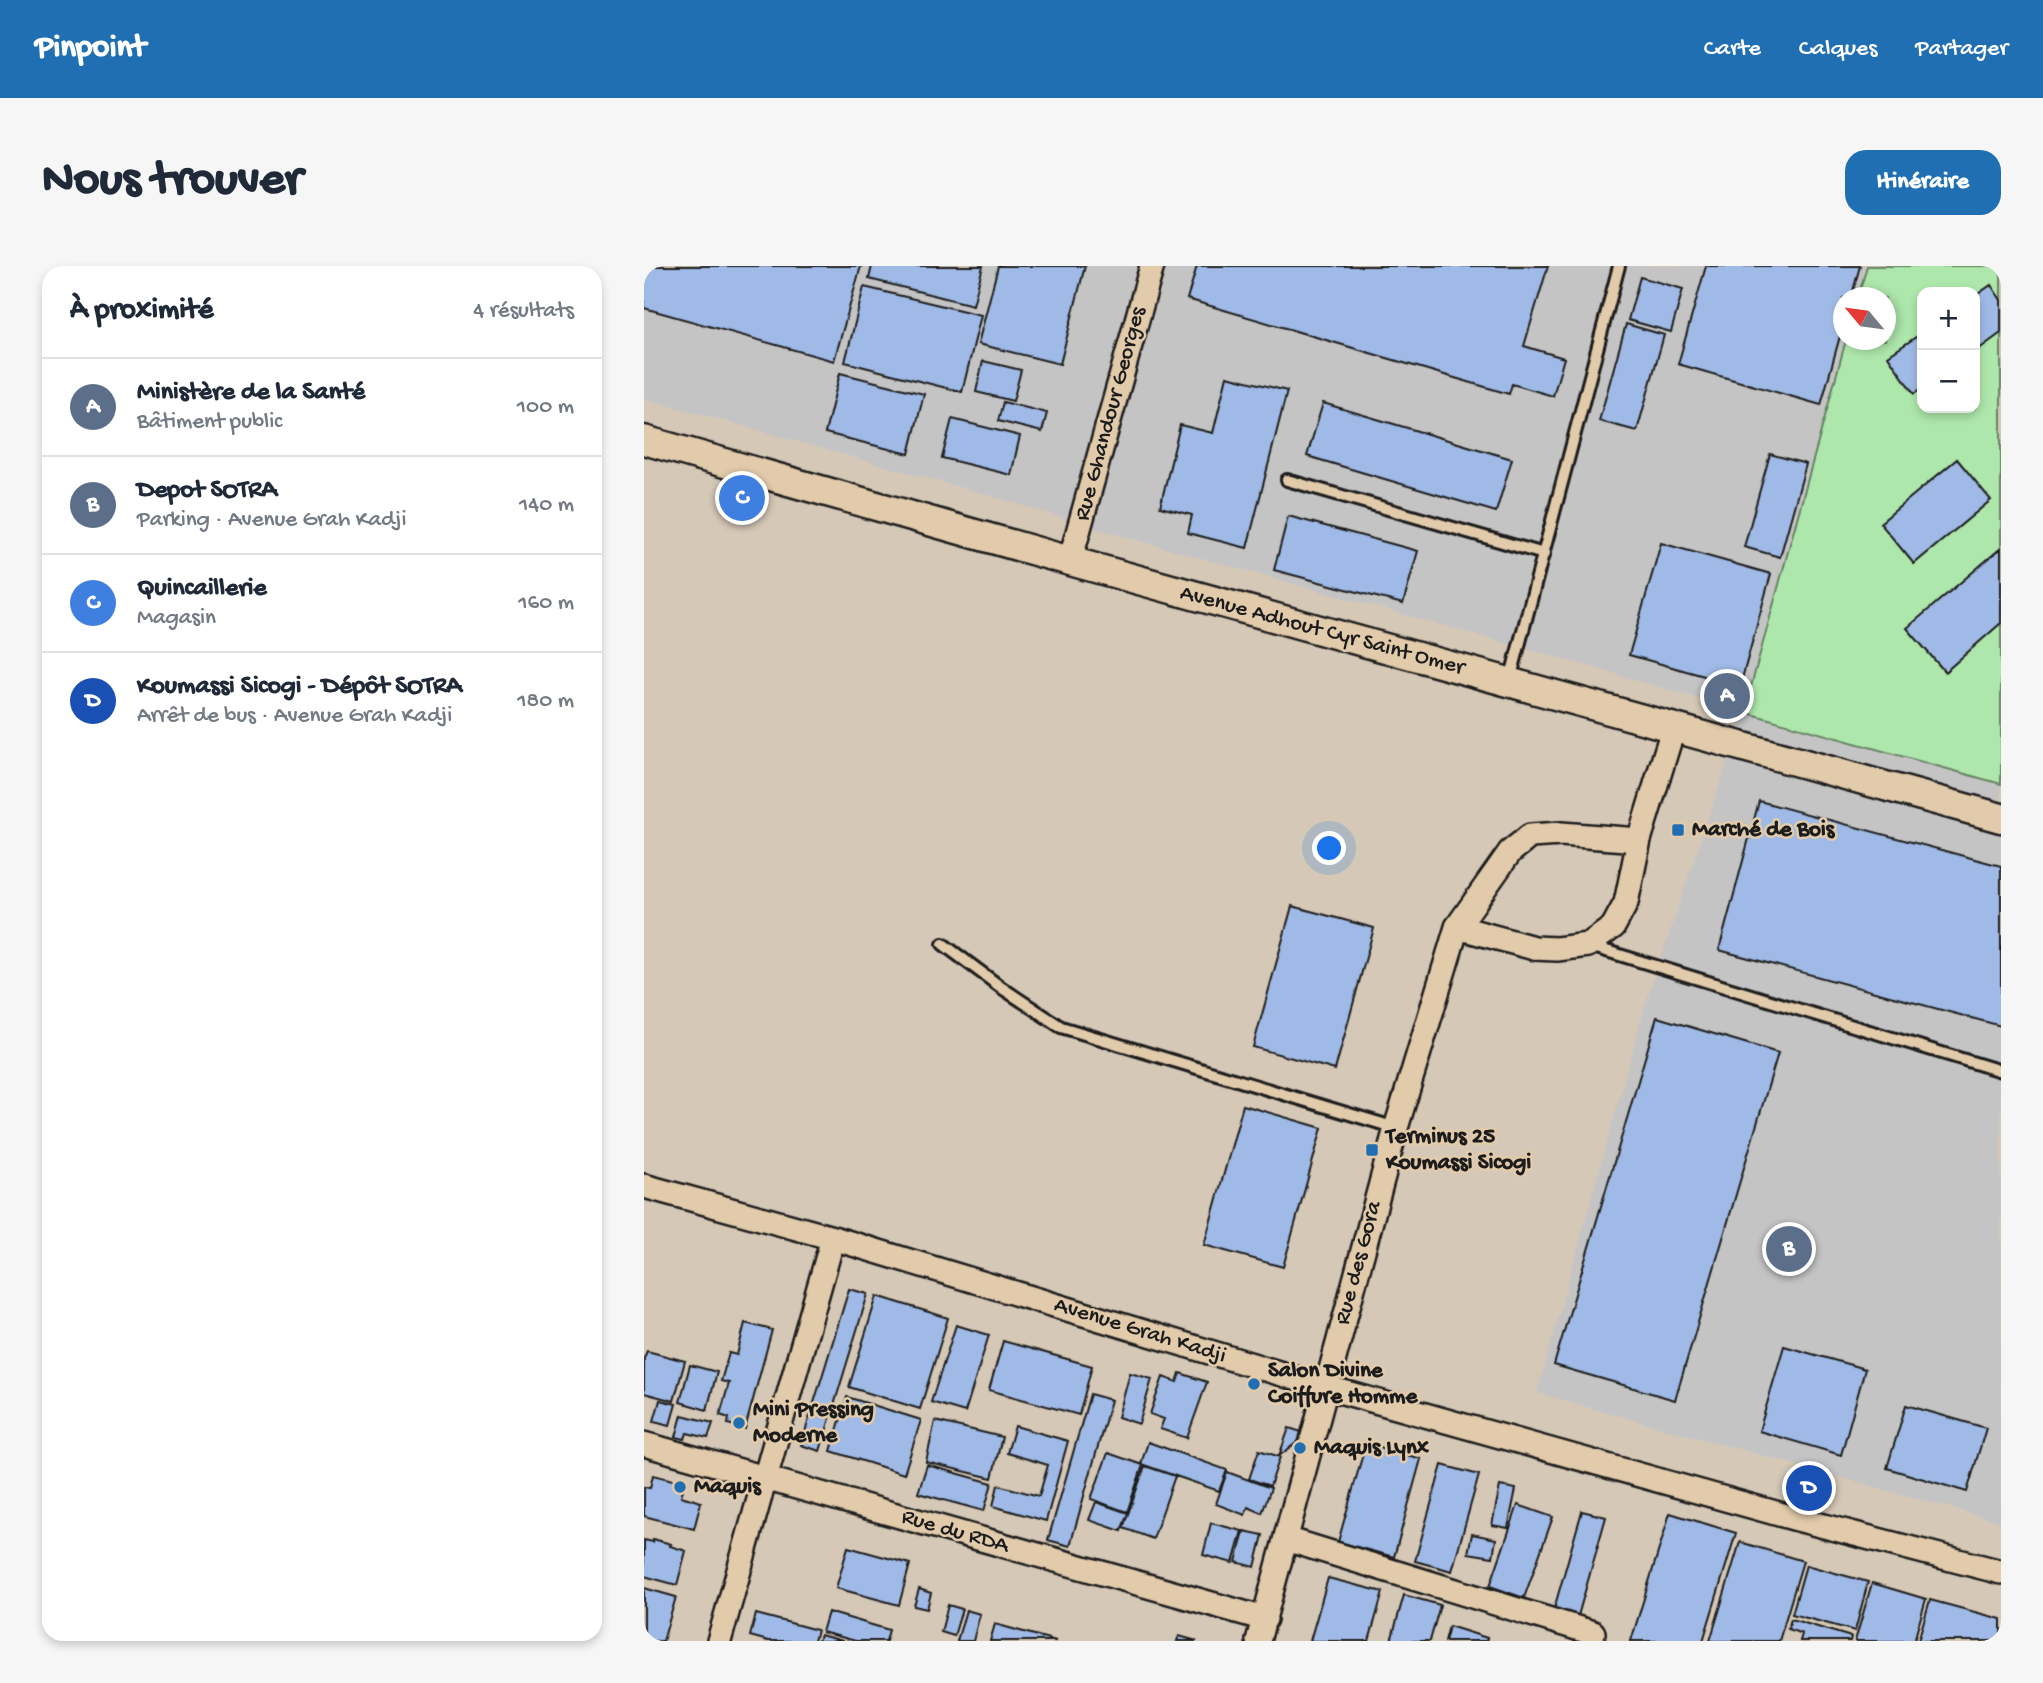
<!DOCTYPE html>
<html lang="fr">
<meta charset="utf-8">
<style>
body{margin:0;font-family:"Gochi Hand",sans-serif;background:#f6f6f7;color:#1f2937}
.controls{position:absolute;right:21px;top:21px;display:grid;overflow:hidden;border-radius:14px;box-shadow:0 4px 10px #0003}
.controls button{width:63px;height:63px;display:grid;place-items:center;padding:0;border:0;border-bottom:2px solid #e0e1e3;background:#fff;color:#1f2937;font:35px sans-serif}
.compass{position:absolute;left:1189px;top:21px;width:63px;height:63px;border-radius:50%;background:#fff;box-shadow:0 4px 10px #0003;rotate:299deg}
.you{position:absolute;left:686px;top:583px;width:24px;height:24px;margin:-18px;border:5px solid #fff;border-radius:50%;background:#1a73e8;box-shadow:0 0 0 10px #1a73e833}
.badge{display:grid;place-items:center;width:46px;height:46px;border-radius:50%;background:#1f6fb2;color:#fff;font-size:23px;font-weight:700}
.pin{position:absolute;translate:-50% -50%;border:4px solid #fff;box-shadow:0 2px 7px #0006}
.list{margin:0;padding:0;list-style:none}
h2{display:flex;justify-content:space-between;align-items:center;height:91px;margin:0;padding:0 28px;font-size:30px}
h2 small{font-size:23px;font-weight:400;color:#747a83}
.list li{display:grid;grid-template-columns:46px 1fr auto;gap:21px;align-items:center;box-sizing:border-box;height:98px;padding:0 28px;border-top:2px solid #e0e1e3}
.list b{display:block;font-size:26px;white-space:nowrap}
.list p{margin:0;font-size:23px;white-space:nowrap;color:#747a83}
.list em{font-size:23px;font-style:normal;color:#747a83}
.map{position:relative;flex:none;width:1357px;height:1375px;overflow:hidden;border-radius:21px}
header{display:flex;align-items:center;gap:42px;box-sizing:border-box;height:98px;padding:0 35px;background:#1f6fb2;color:#fff}
header strong{font-size:33px}
nav{display:flex;gap:38px;margin-inline-start:auto;font-size:24px}
.intro{display:flex;align-items:center;justify-content:space-between;box-sizing:border-box;height:168px;padding:0 42px}
h1{margin:0;font-size:49px}
.button{padding:18px 32px;border-radius:21px;background:#1f6fb2;color:#fff;font-size:24px;font-weight:700}
main{display:flex;gap:42px;padding:0 42px}
aside{flex:1;background:#fff;border-radius:21px;box-shadow:0 4px 10px #0003}
.map>svg:first-child{display:block}
</style>
<header>
<strong>Pinpoint</strong>
<nav><a>Carte</a><a>Calques</a><a>Partager</a></nav>
</header>
<div class="intro"><h1>Nous trouver</h1><a class="button">Itinéraire</a></div>
<main>
<aside>
<h2>À proximité<small>4 résultats</small></h2>
<ul class="list">
<li><span class="badge" style="background:#5c6f8a">A</span><div><b>Ministère de la Santé</b><p>Bâtiment public</p></div><em>100 m</em></li>
<li><span class="badge" style="background:#5c6f8a">B</span><div><b>Depot SOTRA</b><p>Parking · Avenue Grah Kadji</p></div><em>140 m</em></li>
<li><span class="badge" style="background:#3f7fe0">C</span><div><b>Quincaillerie</b><p>Magasin</p></div><em>160 m</em></li>
<li><span class="badge" style="background:#1a4fb4">D</span><div><b>Koumassi Sicogi - Dépôt SOTRA</b><p>Arrêt de bus · Avenue Grah Kadji</p></div><em>180 m</em></li>
</ul>
</aside>
<div class="map">
<svg width="1357" height="1375" viewBox="0 0 1357 1375">
<rect width="100%" height="100%" fill="#d5c8b7"/>
<filter id="ink" filterUnits="userSpaceOnUse"><feTurbulence type="fractalNoise" baseFrequency=".0143" numOctaves="2"/><feDisplacementMap in="SourceGraphic" scale="14" xChannelSelector="R" yChannelSelector="G"/><feConvolveMatrix kernelMatrix="1 2 1 2 8 2 1 2 1" color-interpolation-filters="sRGB"/></filter>
<g filter="url(#ink)">
<!-- built -->
<path fill="#c5c4c5" fill-rule="evenodd" d="M0,0H1357V1256L893,1127L1001,739L1100,446L937,398L467,267L364,235L0,132ZM1278,26H1331V142H1278ZM1199,32H1241V74H1199Z"/>
<!-- green -->
<path fill="#aee7ab" stroke="#658264" stroke-width="2" fill-rule="evenodd" d="M1223,0H1357V518L1100,446L1202,74H1241V32L1214,31ZM1278,26H1331V142H1278Z"/>
<!-- building -->
<path fill="#9fbae6" stroke="#1c1c1c" stroke-width="2" d="M0,0H217L190,95L0,42Z
M228,0H339L329,39L225,13Z
M354,0H441L416,98L334,78Z
M553,0H904L880,80L920,92L909,130L868,118L865,128L543,33Z
M1062,0H1216L1207,32H1199V59L1177,139L1034,98Z
M996,11L1039,23L1027,66L984,54Z
M1347,19L1357,34V67L1331,86V30Z
M220,21L337,49L318,126L201,96Z
M982,58L1020,69L993,165L955,155Z
M1278,67V122L1270,128L1244,90Z
M339,95L377,104L369,135L332,126Z
M196,107L280,128L265,188L181,167Z
M583,110L643,125L603,282L544,267L548,249L516,241L536,159L569,167Z
M359,136L403,147L398,166L354,155Z
M679,137L868,193L852,246L663,190Z
M308,153L376,170L367,209L298,192Z
M1126,188L1162,198L1136,291L1100,281Z
M1313,193L1347,234L1270,298L1236,257Z
M644,250L774,285L759,338L630,304Z
M1017,277L1127,308L1096,420L985,389Z
M1357,282V357L1301,406L1263,362Z
M1115,535L1357,600V760L1075,684Z
M648,640L730,662L691,804L609,781Z
M1013,751L1134,787L1031,1134L910,1099Z
M599,839L678,862L639,1001L560,979Z
M205,1023L224,1028L176,1185L157,1179Z
M233,1030L304,1052L276,1143L205,1121Z
M101,1057L128,1064L101,1163L84,1158L85,1152L76,1149L85,1117L77,1115L85,1087L93,1089Z
M312,1059L345,1069L321,1146L287,1136Z
M359,1075L448,1100L435,1149L345,1124Z
M1140,1080L1221,1103L1197,1189L1115,1165Z
M3,1085L41,1095L30,1135L0,1127V1092Z
M46,1099L73,1106L63,1144L36,1136Z
M486,1107L508,1113L495,1158L474,1151Z
M536,1107L563,1116L543,1172L516,1163L520,1153L506,1148L519,1111L533,1116Z
M446,1128L467,1134L426,1280L404,1274Z
M203,1131L277,1154L260,1208L187,1185Z
M16,1134L32,1138L26,1159L10,1155Z
M1262,1139L1342,1162L1323,1226L1243,1202Z
M38,1149L69,1157L64,1172L43,1167L41,1173L32,1171Z
M291,1155L358,1171L348,1212L282,1196Z
M371,1160L424,1175L402,1255L349,1240L354,1219L395,1230L404,1199L363,1187Z
M645,1162L664,1168L635,1190Z
M504,1176L583,1204L575,1225L497,1198Z
M722,1177L777,1193L750,1291L694,1276Z
M615,1184L636,1191L626,1220L605,1213Z
M464,1187L499,1199L483,1246L447,1233Z
M283,1199L348,1217L340,1245L274,1227Z
M798,1199L835,1209L808,1305L771,1295Z
M501,1200L531,1210L509,1273L479,1262Z
M583,1206L627,1222L618,1247L604,1241L601,1249L572,1238Z
M9,1209L41,1217L37,1230L57,1236L50,1263L0,1250V1221L6,1222Z
M856,1220L872,1223L864,1262L848,1259Z
M452,1236L484,1247L477,1265L445,1254Z
M874,1239L909,1251L880,1332L846,1320Z
M938,1245L962,1251L934,1350L910,1343Z
M1026,1247L1092,1267L1059,1375H987Z
M567,1257L598,1265L589,1297L559,1289Z
M600,1265L619,1269L611,1301L592,1296Z
M828,1268L852,1273L849,1291L824,1287Z
M9,1273L27,1278L26,1280L42,1285L33,1319L0,1310V1274L9,1276Z
M1096,1276L1159,1295L1135,1375H1066Z
M204,1281L266,1298L255,1339L192,1322Z
M1162,1299L1224,1316L1211,1365L1148,1348Z
M684,1312L739,1326L725,1375H666Z
M1228,1317L1282,1333L1270,1375H1211Z
M0,1322L32,1331L19,1375H0Z
M275,1323L287,1327L283,1343L270,1340Z
M760,1329L796,1339L786,1375H747Z
M1286,1334L1357,1353V1375H1274Z
M304,1339L318,1343L310,1370L297,1366Z
M322,1344L336,1348L329,1375H313Z
M184,1346L245,1364L242,1375H212L178,1366Z
M112,1348L173,1364L170,1375H124L106,1370Z
M1147,1353L1207,1371L1206,1375H1156L1158,1368L1144,1363Z
M351,1358L412,1375H346Z
M805,1360L843,1372L842,1375H801Z
M176,1369L199,1375H174Z
M535,1370L553,1375H533Z"/>
<g fill="none" stroke-linecap="round" stroke-linejoin="round">
<defs>
<path id="service" d="M643,214L900,288
M866,414L975,0
M299,678L358,722L417,761L752,862
M946,680L1357,805"/>
<path id="minor" d="M426,295L508,0
M813,661L890,682L913,683L944,679L969,661L982,637L995,574L1029,463
M0,920L189,972L681,1121L1153,1253L1357,1306
M0,1178L621,1353
M642,1273L949,1367
M75,1375L189,972
M614,1375L752,862L813,661L866,586L886,570L917,568L995,574"/>
<path id="tertiary" d="M0,174L426,295L1357,552"/>
</defs>
<!-- service casing -->
<use href="#service" stroke="#1c1c1c" stroke-width="16"/>
<!-- minor casing -->
<use href="#minor" stroke="#1c1c1c" stroke-width="28"/>
<!-- tertiary casing -->
<use href="#tertiary" stroke="#1c1c1c" stroke-width="33"/>
<!-- service -->
<use href="#service" stroke="#e2cbab" stroke-width="10"/>
<!-- minor -->
<use href="#minor" stroke="#e2cbab" stroke-width="23"/>
<!-- tertiary -->
<use href="#tertiary" stroke="#e2cbab" stroke-width="28"/>
</g>
</g>
<!-- markers -->
<g fill="#1f6fb2" stroke="#e2cbab" stroke-width="2.5">
<rect x="1027" y="557" width="14" height="14" rx="3.5"/>
<rect x="721" y="877" width="14" height="14" rx="3.5"/>
<circle cx="610" cy="1118" r="7"/>
<circle cx="95" cy="1157" r="7"/>
<circle cx="656" cy="1182" r="7"/>
<circle cx="36" cy="1221" r="7"/>
</g>
<g text-anchor="middle" dominant-baseline="central" stroke-width="5" stroke-linejoin="round" paint-order="stroke">
<!-- street labels -->
<g font-size="23" fill="#1c1c1c" stroke="#e2cbab">
<text transform="translate(467 148) rotate(-75)">Rue Ghandour Georges</text>
<text transform="translate(678 365) rotate(15)">Avenue Adhout Cyr Saint Omer</text>
<text transform="translate(715 997) rotate(-75)">Rue des Gora</text>
<text transform="translate(496 1065) rotate(17)">Avenue Grah Kadji</text>
<text transform="translate(311 1266) rotate(16)">Rue du RDA</text>
</g>
<!-- poi labels -->
<g font-size="23" font-weight="bold" fill="#1c1c1c" stroke="#e2cbab" text-anchor="start">
<text x="1048" y="564">Marché de Bois</text>
<text x="742" y="871">Terminus 25<tspan x="742" dy="26">Koumassi Sicogi</tspan></text>
<text x="624" y="1105">Salon Divine<tspan x="624" dy="26">Coiffure Homme</tspan></text>
<text x="109" y="1144">Mini Pressing<tspan x="109" dy="26">Moderne</tspan></text>
<text x="670" y="1182">Maquis Lynx</text>
<text x="50" y="1221">Maquis</text>
</g>
</g>
</svg>
<div class="controls">
<button>+</button>
<button>−</button>
</div>
<svg class="compass" viewBox="-18 -18 36 36"><path d="M0-13l5 13h-10z" fill="#e53935"/><path d="M0 13l5-13h-10z" fill="#747a83"/></svg>
<div class="you"></div>
<div class="pin badge" style="left:1083px;top:430px;background:#5c6f8a">A</div>
<div class="pin badge" style="left:1145px;top:983px;background:#5c6f8a">B</div>
<div class="pin badge" style="left:98px;top:232px;background:#3f7fe0">C</div>
<div class="pin badge" style="left:1165px;top:1222px;background:#1a4fb4">D</div>
</div>
</main>
